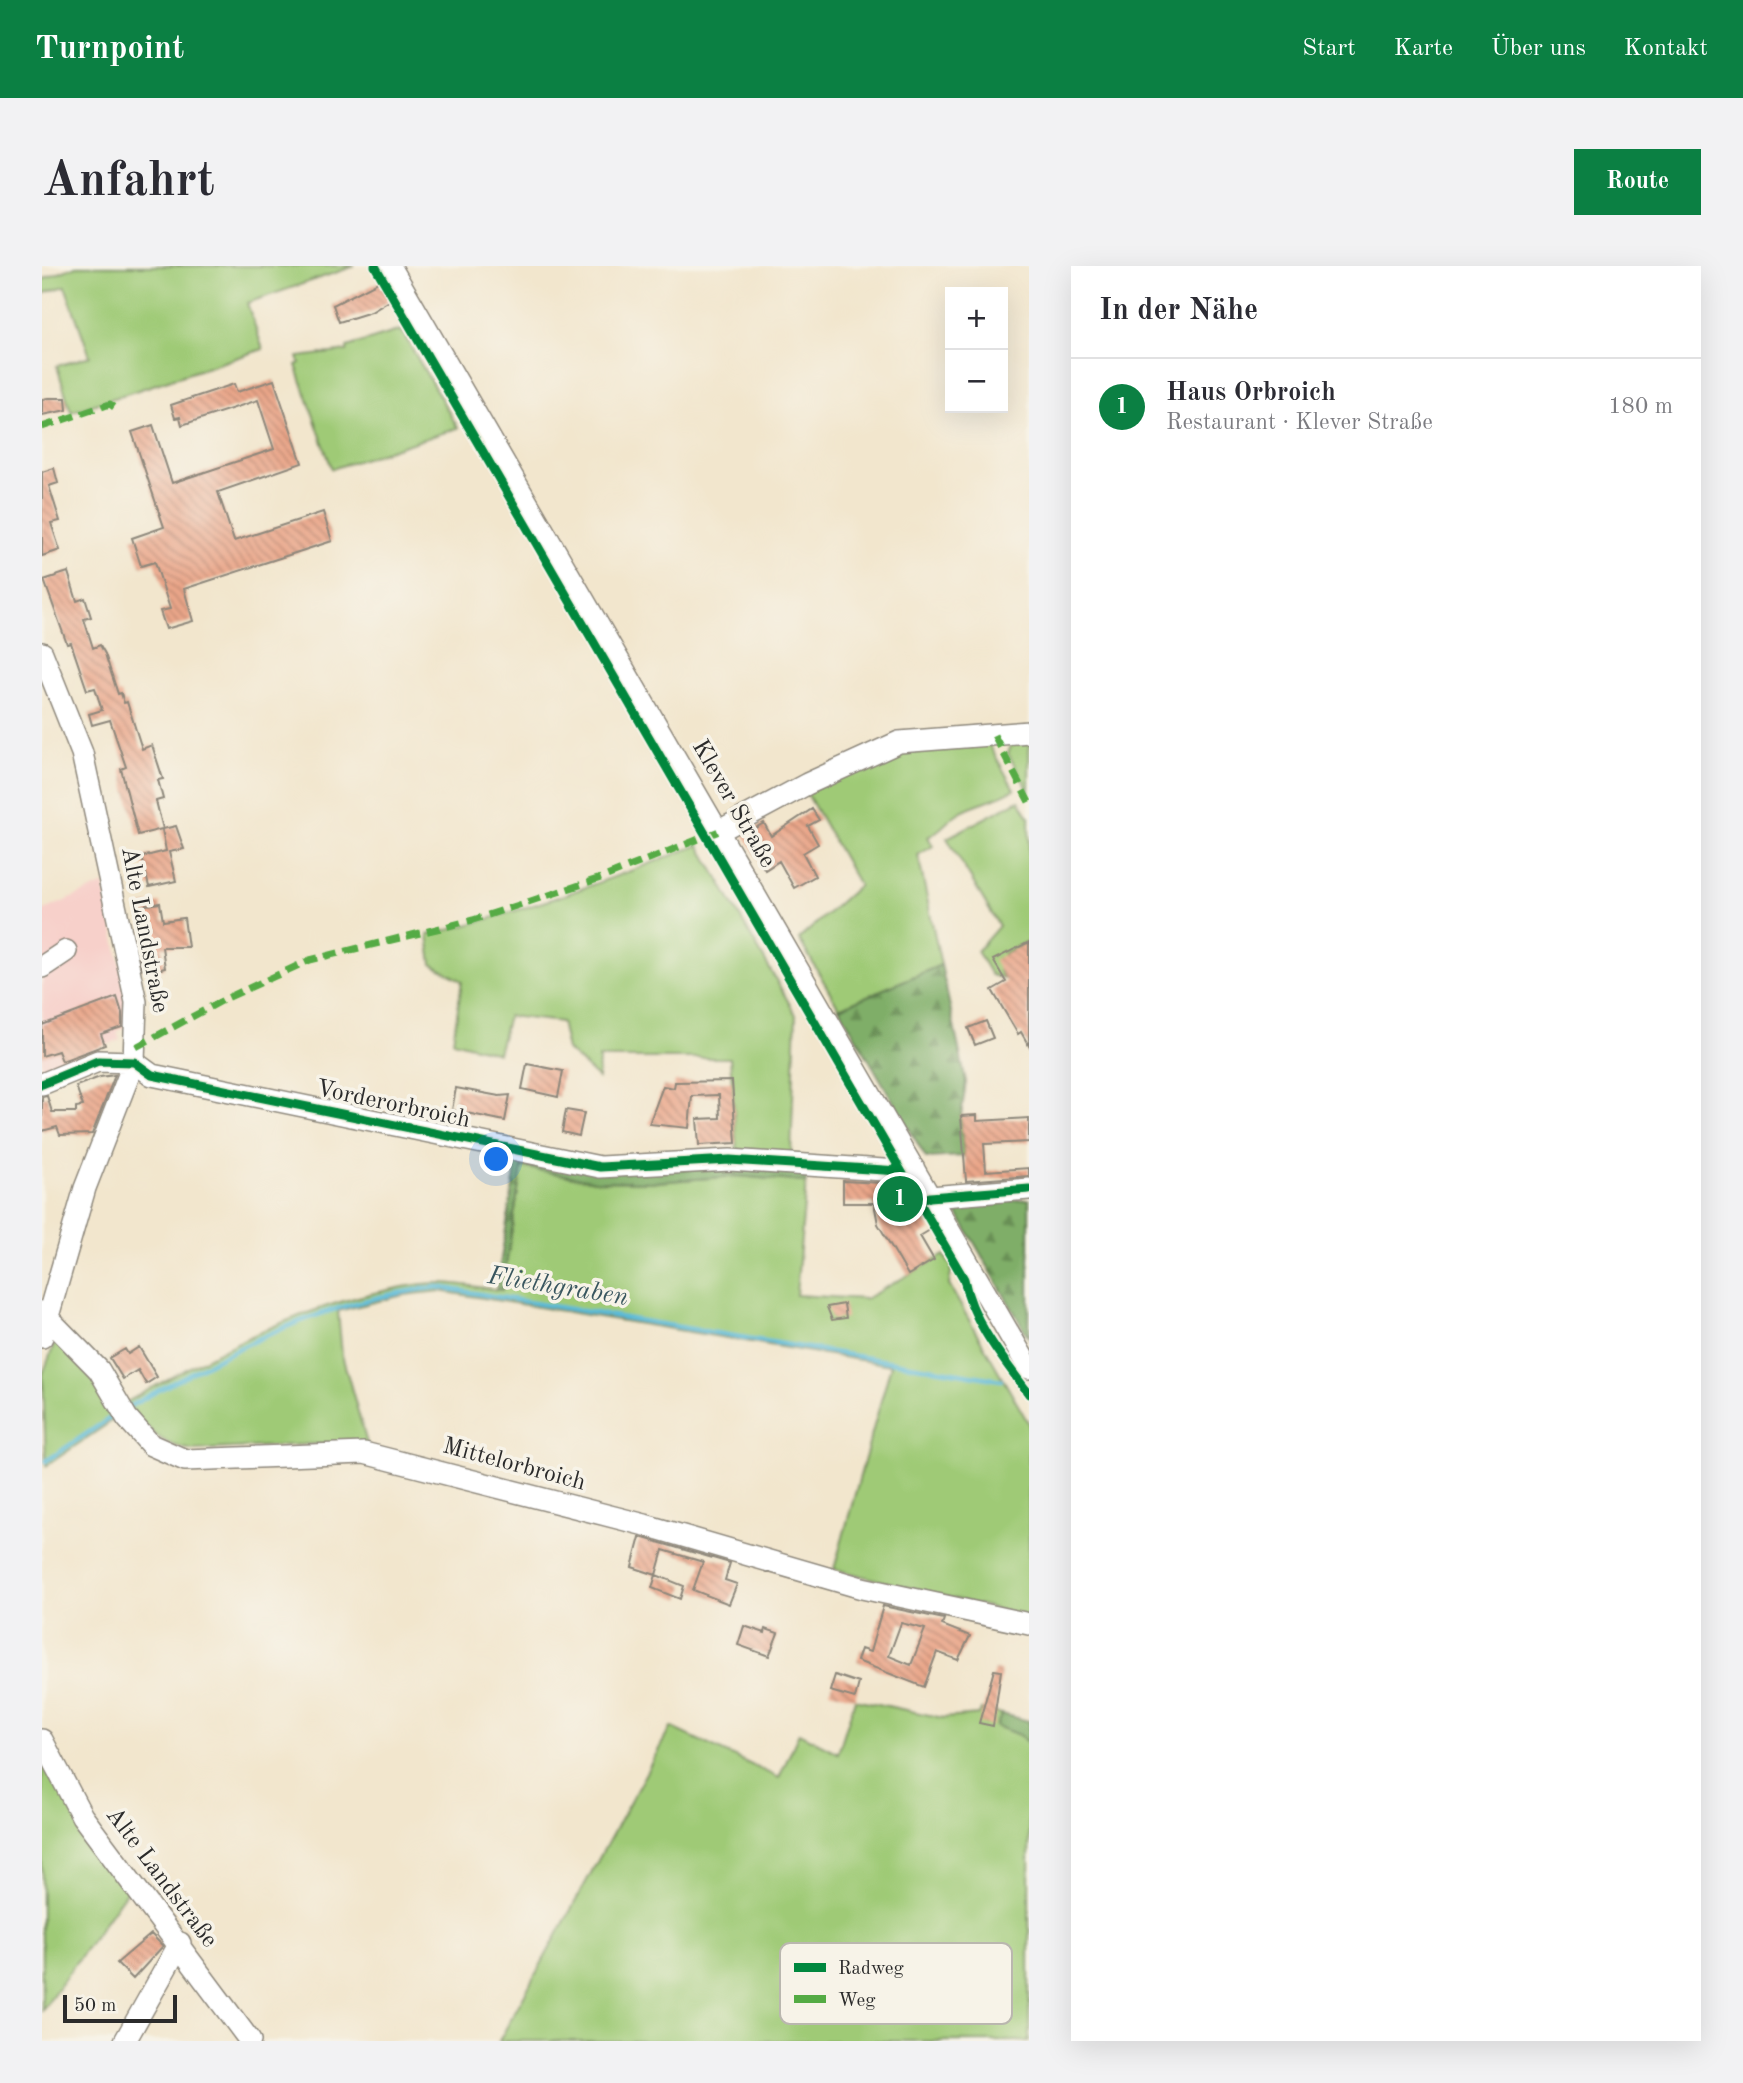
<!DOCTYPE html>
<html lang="de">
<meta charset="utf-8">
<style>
body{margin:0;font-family:"Old Standard TT",serif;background:#f2f2f3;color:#2b2b33}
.controls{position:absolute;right:21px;top:21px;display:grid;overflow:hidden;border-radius:0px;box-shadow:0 7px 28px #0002}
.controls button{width:63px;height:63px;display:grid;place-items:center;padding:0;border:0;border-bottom:2px solid #e1e1e2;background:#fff;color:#2b2b33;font:35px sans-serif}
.scale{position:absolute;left:21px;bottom:18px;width:114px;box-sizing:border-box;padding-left:7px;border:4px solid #2b2b2b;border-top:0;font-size:19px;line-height:24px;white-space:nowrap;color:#2b2b2b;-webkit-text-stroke:5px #f7f3e8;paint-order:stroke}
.you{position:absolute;left:455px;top:894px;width:24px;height:24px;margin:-18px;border:5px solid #fff;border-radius:50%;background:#1a73e8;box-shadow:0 0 0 10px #1a73e833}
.badge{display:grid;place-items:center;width:46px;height:46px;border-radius:50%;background:#0b8043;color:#fff;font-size:23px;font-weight:700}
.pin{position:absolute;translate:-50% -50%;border:4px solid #fff;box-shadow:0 2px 7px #0006}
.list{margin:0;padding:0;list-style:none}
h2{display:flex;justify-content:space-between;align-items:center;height:91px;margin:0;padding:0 28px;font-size:30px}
h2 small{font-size:23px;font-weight:400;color:#7c7c81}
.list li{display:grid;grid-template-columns:46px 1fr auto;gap:21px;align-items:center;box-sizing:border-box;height:98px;padding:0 28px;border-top:2px solid #e1e1e2}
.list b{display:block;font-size:26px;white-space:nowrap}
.list p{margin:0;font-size:23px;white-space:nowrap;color:#7c7c81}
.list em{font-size:23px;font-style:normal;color:#7c7c81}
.map{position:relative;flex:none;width:987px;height:1775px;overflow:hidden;border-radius:0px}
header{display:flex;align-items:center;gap:42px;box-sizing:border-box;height:98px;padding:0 35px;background:#0b8043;color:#fff}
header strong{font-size:33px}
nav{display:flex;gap:38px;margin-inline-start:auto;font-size:24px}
.intro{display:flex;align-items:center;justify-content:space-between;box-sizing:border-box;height:168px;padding:0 42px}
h1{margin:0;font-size:49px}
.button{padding:18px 32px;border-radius:0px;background:#0b8043;color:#fff;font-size:24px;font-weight:700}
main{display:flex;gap:42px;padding:0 42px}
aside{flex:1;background:#fff;border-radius:0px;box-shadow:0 7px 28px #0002}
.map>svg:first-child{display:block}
</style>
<header>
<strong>Turnpoint</strong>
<nav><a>Start</a><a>Karte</a><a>Über uns</a><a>Kontakt</a></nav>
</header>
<div class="intro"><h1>Anfahrt</h1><a class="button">Route</a></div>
<main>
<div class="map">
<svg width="987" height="1775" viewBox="0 0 987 1775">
<defs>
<pattern id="forest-firs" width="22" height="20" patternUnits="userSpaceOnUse" patternTransform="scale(1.75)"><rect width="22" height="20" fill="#7fae67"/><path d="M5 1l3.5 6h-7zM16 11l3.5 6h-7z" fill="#688e55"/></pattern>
<pattern id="building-back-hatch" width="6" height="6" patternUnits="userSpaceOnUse" patternTransform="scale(1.75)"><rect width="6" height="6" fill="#eaa689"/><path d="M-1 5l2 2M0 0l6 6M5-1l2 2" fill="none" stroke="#be8770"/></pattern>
</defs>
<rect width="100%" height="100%" fill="#f7f3e8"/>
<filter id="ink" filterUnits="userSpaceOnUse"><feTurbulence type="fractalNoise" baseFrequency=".0143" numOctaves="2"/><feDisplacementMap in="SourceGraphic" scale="14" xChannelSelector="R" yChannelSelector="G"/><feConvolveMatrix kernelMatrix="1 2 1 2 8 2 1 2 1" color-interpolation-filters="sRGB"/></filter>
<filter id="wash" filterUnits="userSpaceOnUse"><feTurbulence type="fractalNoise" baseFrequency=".00686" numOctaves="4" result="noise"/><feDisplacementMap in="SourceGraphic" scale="28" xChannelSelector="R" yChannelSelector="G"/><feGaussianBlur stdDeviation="1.57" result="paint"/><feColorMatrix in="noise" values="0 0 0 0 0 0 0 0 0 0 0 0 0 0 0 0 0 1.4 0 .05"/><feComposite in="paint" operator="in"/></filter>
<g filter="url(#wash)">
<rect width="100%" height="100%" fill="#f2e6cd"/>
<!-- built -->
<path fill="#f7d0ca" d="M62,618L90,757L75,766L78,774L0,803V645Z"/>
<!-- green -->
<path fill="#9fca76" stroke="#657a50" stroke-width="2" d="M34,0H313L205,37L221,83L29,146L15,100L48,90L23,20L0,28V14Z
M359,64L416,162L290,203L254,99L258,97L256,91L305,85V81Z
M987,472V525L966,488L971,473Z
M945,475L972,523C952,535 935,536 918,546C906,553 899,565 886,571L891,580L876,589L899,699L797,742L757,673L817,619L764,526L855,481Z
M977,534L987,551V675L962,687L963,701L957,705L962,713L949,709L935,685L957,660L905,572Z
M657,579L754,749L749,890L695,886L688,792H557L556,812L525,784L519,756L466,750L456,787L411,775L420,715L390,698L386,669C479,647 568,613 657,579Z
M480,900L553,915L613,916L695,910L764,916L754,1029L823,1033L902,989L910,1001L907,1019L987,1158V1351L792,1303L849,1099L398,1025L361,1029L296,1045L300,1089L326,1181L272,1178L150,1184C115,1178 106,1162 83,1137C164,1091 241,1048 332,1027C353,1023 374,1017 396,1017C417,1017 439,1022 460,1024Z
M16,1068L51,1105L77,1150L4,1200L1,1108Z
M813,1433L901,1452L937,1449L939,1444L960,1448L955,1460L977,1469L987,1478V1775H457L629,1461L737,1512L757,1467L796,1487Z
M0,1497L86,1623L0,1744Z"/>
<!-- forest -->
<path fill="url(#forest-firs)" stroke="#556c49" stroke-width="2" d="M899,699L924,816L919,850L922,890L884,892L797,742Z
M476,890L765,906L764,916L695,910L613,916L553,915L480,901L460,1024L454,1023Z
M987,933V1072L910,938Z
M960,1448L987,1455V1478L977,1469L954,1460Z"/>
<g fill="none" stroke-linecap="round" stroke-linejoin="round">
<!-- stream -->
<path stroke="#5abad9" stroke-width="4.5" d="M88,1140C192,1083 276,1035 396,1021L959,1114
M4,1195L74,1148"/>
</g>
<g id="blocks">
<!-- building -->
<path fill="url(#building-back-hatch)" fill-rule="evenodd" d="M338,15L349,34L329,46L297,56L291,39Z
M232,114L260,197L176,226L192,275L281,246L290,275L142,323L151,355L124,363L118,345L128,343L113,296L99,300L90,272L122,261L90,166L111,159L130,217L232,183L216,134L140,159L138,151L133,152L129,139L192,118L195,126Z
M6,132H24L25,144L0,149V133Z
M12,202L16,217L7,220L18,255L9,257L18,284L0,290V206Z
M26,306L35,335L43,332L49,351L42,353L51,382L58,379L63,388L76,428L79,427L82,437L85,436L100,483L110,479L121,513L116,514L121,533L114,535L121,563L134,560L142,583L127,586L134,615L107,621L100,591L124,585L120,563L96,569L79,503L84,501L68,454L50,459L47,448L60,444L53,422L45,424L29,377L25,378L2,314Z
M770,543L777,554L766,560L776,578L761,587L773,610L752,622L737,595L723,604L702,569L722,557L729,570Z
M118,637L121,655L142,652L146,681H120L123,702L107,706L106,702L100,703L95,680L104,678L98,640Z
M987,676V780L979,766L976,768L950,724L964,716L951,694Z
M75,731L80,747V761L59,768L63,779L20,795L16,785L0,790V759Z
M944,755L951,772L933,779L926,762Z
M485,798L521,805L516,831L480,823Z
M73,809L50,868L18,869L15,861L0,865V831L5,830L10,846H34V841L41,840L34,820L58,811Z
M690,815L694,877L657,879L655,853L678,852L677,829L650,830L647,862L607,858L621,820L632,822L633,816Z
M414,822L457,830L468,829L463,855L410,844Z
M524,844L542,847L537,870L520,866Z
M935,849V855L987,852V876L942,878L944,905L987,902V910L924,915L919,850Z
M801,915L840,917L842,929L861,918L888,964L878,970L892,994L866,1009L836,958L832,937H801Z
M802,1038L804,1052L790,1054L785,1041Z
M97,1081L115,1111L104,1118L96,1104L81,1113L68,1092L83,1083L86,1088Z
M598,1271L688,1297L683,1314L695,1318L687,1338L651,1324L661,1296L621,1284L614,1309L642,1320L638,1333L610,1322L614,1309L590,1301Z
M841,1340L902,1353L900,1359L928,1370L916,1394L895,1386L882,1421L815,1395L819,1383L828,1386ZM859,1357L883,1363L869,1399L847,1390Z
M702,1360L723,1367L724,1363L736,1367L727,1390L696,1379Z
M952,1404L959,1405L951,1460L937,1457Z
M793,1409L817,1417L813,1432L788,1425Z
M109,1668L121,1680L91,1713L75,1697Z"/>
</g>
</g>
<g filter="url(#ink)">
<use href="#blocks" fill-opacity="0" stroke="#8e887c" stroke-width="2"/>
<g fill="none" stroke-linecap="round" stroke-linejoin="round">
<defs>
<path id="minor" d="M348,0L987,1102
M0,387L40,487L94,736L92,796L43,922L0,1071
M677,565L765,518L857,476L987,466
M0,701L24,685
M0,818L56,795L92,796L110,809L558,901L688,894L857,905L872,903
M888,931L987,923
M0,1046L57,1104L85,1152L109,1179L143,1194L322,1187L603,1259L820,1322L987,1358
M0,1474L40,1550L208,1775
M83,1775L138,1677"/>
</defs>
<!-- minor casing -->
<use href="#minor" stroke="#8e887c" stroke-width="24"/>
<!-- minor -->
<use href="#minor" stroke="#fff" stroke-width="21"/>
<!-- quiet -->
<path stroke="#54ab44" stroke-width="7" stroke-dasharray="14 7" stroke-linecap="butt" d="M0,161L68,138L76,144
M952,469L987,536
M94,781L185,732L268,694L431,654L562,611L677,565"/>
<defs>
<path id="cycleway" d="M333,0L922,1013C930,1056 961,1093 987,1128
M0,818L56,795L92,796L110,809L558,901L688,894L857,905
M876,935L888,931L987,923"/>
</defs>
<!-- cycleway casing -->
<use href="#cycleway" stroke="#f7f3e8" stroke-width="13"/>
<!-- cycleway -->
<use href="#cycleway" stroke="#00873e" stroke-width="9"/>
</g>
</g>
<g text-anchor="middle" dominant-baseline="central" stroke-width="7" stroke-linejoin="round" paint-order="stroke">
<!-- street labels -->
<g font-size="24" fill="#2b2b2b" stroke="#f7f3e8">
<text transform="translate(691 538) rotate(60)">Klever Straße</text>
<text transform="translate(102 664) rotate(79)">Alte Landstraße</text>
<text transform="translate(351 839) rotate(12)">Vorderorbroich</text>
<text transform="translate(472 1199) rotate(15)">Mittelorbroich</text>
<text transform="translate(119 1612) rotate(53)">Alte Landstraße</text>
</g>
<!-- water labels -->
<g font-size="26" font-style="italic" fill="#39565f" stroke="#f7f3e8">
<text transform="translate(516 1021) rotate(9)">Fliethgraben</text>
</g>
</g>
<!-- legend -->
<rect x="738" y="1677" width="232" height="81" rx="10" fill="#f7f3e8" stroke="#bab7af" stroke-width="2"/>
<rect x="752" y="1697" width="32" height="9" fill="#00873e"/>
<rect x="752" y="1729" width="32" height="8" fill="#54ab44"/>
<g font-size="19" fill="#2b2b2b">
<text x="796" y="1708">Radweg</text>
<text x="796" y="1740">Weg</text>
</g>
</svg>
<div class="controls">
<button>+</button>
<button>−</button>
</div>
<div class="scale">50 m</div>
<div class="you"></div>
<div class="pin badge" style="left:858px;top:933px">1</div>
</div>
<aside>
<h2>In der Nähe<small></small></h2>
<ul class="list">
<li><span class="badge">1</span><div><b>Haus Orbroich</b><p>Restaurant · Klever Straße</p></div><em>180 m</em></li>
</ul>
</aside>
</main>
